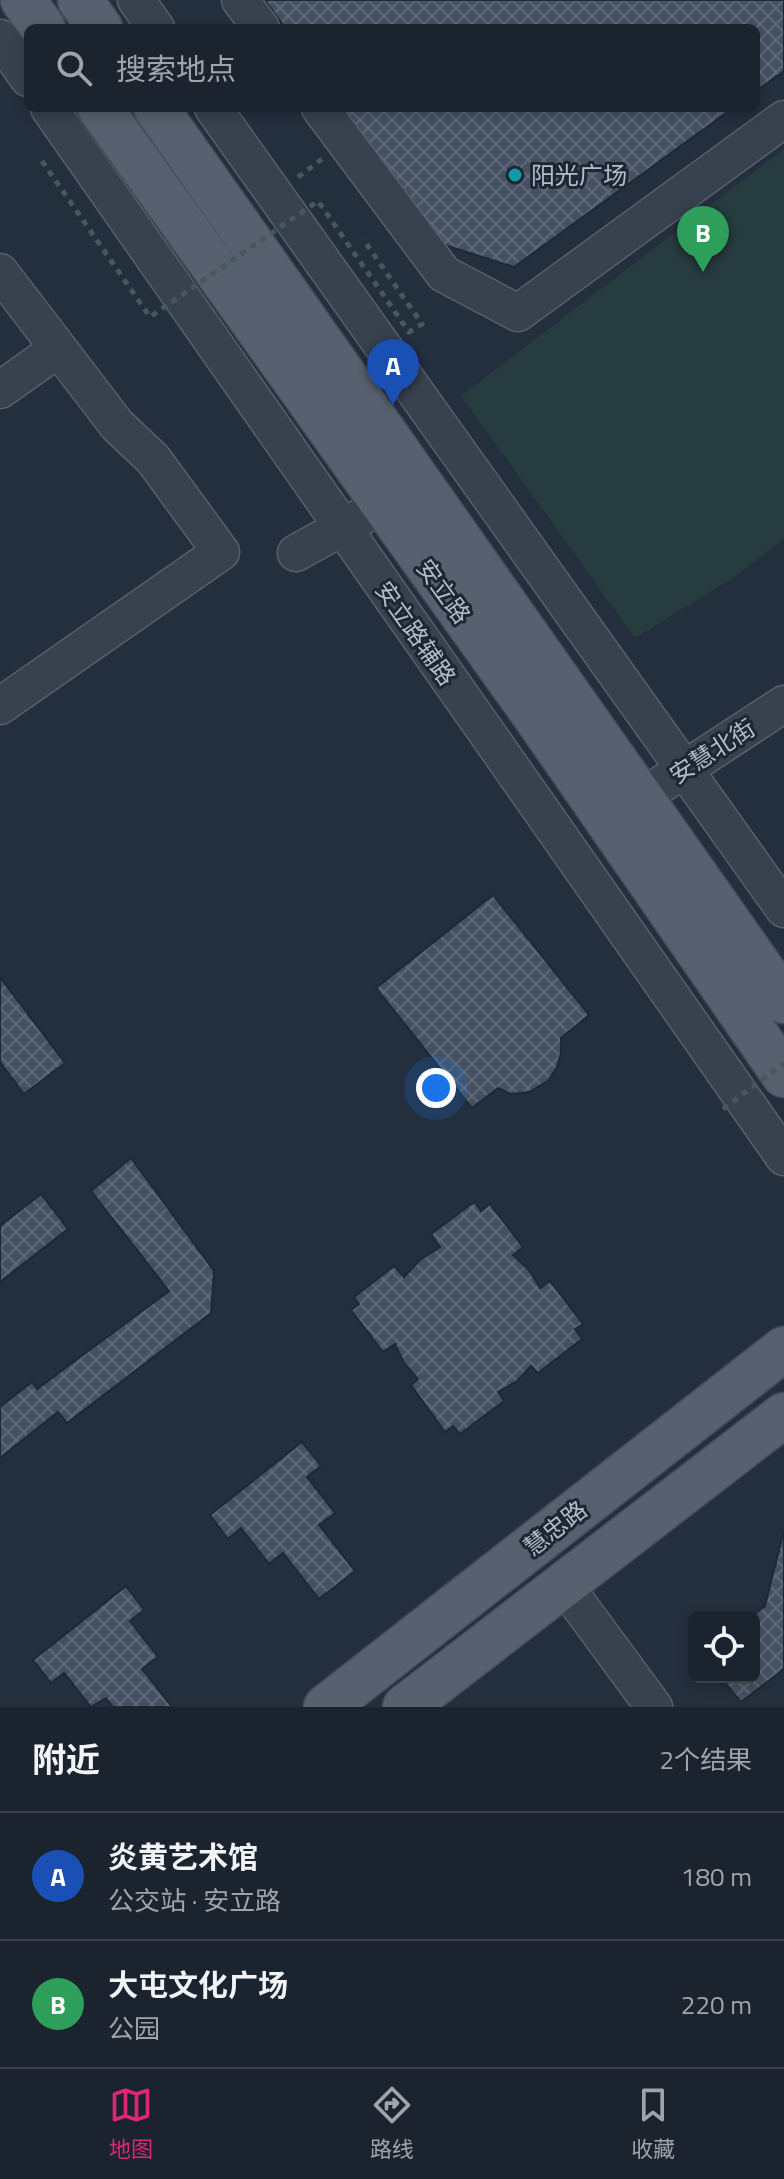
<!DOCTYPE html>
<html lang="zh">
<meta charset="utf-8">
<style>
body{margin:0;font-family:"Titillium Web","Noto Sans SC",sans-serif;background:#242b36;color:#f1f3f6}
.controls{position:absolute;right:24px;bottom:24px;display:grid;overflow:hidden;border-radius:12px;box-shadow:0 4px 12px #0003}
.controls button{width:72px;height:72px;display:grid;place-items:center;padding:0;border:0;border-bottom:2px solid #39404a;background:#1b232e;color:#f1f3f6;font:40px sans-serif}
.you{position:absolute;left:436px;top:1088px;width:28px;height:28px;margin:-20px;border:6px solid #fff;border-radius:50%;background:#1a73e8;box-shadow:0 0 0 12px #1a73e833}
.badge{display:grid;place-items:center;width:52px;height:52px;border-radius:50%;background:#db2777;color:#fff;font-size:26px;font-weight:700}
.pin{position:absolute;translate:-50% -66px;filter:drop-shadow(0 2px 4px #0008)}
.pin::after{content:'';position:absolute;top:42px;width:28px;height:24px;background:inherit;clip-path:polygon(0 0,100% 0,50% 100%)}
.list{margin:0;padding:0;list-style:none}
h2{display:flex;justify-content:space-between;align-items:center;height:104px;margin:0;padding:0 32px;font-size:34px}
h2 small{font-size:26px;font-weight:400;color:#a0a4aa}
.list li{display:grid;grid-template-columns:52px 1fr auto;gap:24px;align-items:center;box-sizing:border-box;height:128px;padding:0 32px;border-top:2px solid #39404a}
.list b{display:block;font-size:30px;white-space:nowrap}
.list p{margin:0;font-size:26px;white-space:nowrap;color:#a0a4aa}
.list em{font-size:26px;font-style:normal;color:#a0a4aa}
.icon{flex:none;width:44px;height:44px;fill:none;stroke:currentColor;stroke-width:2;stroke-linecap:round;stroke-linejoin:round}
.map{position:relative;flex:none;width:784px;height:1707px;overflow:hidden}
.search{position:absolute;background:#1b232e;box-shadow:0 4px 12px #0003;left:24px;right:24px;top:24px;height:88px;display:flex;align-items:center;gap:20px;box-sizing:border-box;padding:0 28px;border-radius:12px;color:#a0a4aa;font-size:30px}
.sheet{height:360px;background:#1b232e}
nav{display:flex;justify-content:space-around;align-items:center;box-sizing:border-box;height:112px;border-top:2px solid #39404a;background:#1b232e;font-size:22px;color:#a0a4aa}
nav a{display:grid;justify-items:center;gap:4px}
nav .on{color:#db2777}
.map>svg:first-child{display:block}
</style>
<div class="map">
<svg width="784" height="1707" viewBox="0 0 784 1707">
<defs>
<pattern id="building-cross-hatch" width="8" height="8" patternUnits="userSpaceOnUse" patternTransform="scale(2)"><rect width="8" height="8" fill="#455162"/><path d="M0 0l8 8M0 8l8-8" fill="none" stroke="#5d6877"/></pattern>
</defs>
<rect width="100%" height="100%" fill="#242f3e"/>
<!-- park -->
<path fill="#263c3f" d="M784,149V538L736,576L635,638L461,396Z"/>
<!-- building -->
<path fill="url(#building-cross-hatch)" stroke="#1f2835" stroke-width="2" d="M265,0H784V71L756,91V28H285Z
M341,108H733L514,267L435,242Z
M493,895L589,1015L561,1038V1053L557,1067L548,1081L529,1092L511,1094L498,1088L472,1108L376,988Z
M0,977L65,1063L24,1094L0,1062Z
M131,1158L214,1271L211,1313L67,1423L58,1412L0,1458V1407L32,1382L37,1389L169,1291L91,1191Z
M41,1194L68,1229L0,1282V1226Z
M474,1202L481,1211L490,1204L523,1247L513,1255L529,1270L540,1288L550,1281L583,1324L575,1329L582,1339L538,1373L531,1366L517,1381L498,1392L504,1401L460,1434L453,1426L445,1432L411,1385L418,1379L404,1363L395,1344L383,1352L351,1310L359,1304L354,1297L394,1266L404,1277L420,1260L440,1247L431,1234Z
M302,1442L321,1466L307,1477L335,1513L319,1525L355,1571L319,1599L283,1553L269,1564L241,1528L228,1539L210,1515Z
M784,1530V1669L741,1702L720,1677H754V1617H751L765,1606Z
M126,1586L144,1610L130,1621L158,1657L142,1669L172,1707H113L106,1698L91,1707L64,1673L51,1683L33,1660Z"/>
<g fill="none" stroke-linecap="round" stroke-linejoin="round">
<defs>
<path id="minor" d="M136,0L156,28
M240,0L261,28
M0,38L28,78
M49,108L784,1157
M213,108L784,909
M320,108L444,274L518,313L784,119
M0,272L117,425L153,459L221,552L0,706
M0,390L58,349
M296,553L361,517
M639,799L784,704
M565,1586L654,1707"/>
<path id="major" d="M23,0L43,28
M80,0L100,28
M100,108L533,713L784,1075
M156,108L784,1001
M326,1707L784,1349
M405,1707L784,1415"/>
</defs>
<!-- minor casing -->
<use href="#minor" stroke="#565f6c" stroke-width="39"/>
<!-- major casing -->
<use href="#major" stroke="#414a57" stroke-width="47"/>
<!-- path -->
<path stroke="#44595c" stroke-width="5" stroke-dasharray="6 6" stroke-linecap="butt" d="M298,177L322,159"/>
<!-- minor -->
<use href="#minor" stroke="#38414e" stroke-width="36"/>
<!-- major -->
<use href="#major" stroke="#56606e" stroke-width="44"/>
<!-- path-bridge -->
<path stroke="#44595c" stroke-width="5" stroke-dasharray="6 6" stroke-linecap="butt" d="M42,161L150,317L318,201L409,332L422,324L363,239
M723,1109L784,1063"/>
</g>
<!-- markers -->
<circle fill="#0f9aa8" stroke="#1d2633" stroke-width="3" cx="515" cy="175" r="8"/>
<g text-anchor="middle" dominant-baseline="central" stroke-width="6" stroke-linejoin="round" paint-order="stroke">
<!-- poi labels -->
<g font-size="24" fill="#b4bcc9" stroke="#1d2633" text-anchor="start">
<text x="531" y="175">阳光广场</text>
</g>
<!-- street labels -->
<g font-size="24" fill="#b4bcc9" stroke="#1d2633">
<text transform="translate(444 591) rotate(54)">安立路</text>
<text transform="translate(416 633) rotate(55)">安立路辅路</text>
<text transform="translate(712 751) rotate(-33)">安慧北街</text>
<text transform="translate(555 1528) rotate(-38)">慧忠路</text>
</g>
</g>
</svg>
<div class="controls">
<button><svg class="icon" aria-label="locate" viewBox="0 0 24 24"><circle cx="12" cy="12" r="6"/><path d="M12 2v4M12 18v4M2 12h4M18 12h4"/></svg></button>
</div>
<div class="you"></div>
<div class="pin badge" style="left:393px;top:405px;background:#1a4fb4">A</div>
<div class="pin badge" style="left:703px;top:272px;background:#2e9e5b">B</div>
<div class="search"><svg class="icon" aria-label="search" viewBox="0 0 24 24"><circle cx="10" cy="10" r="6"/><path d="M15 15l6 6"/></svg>搜索地点</div>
</div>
<section class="sheet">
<h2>附近<small>2个结果</small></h2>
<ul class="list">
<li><span class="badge" style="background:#1a4fb4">A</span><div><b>炎黄艺术馆</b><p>公交站 · 安立路</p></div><em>180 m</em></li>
<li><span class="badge" style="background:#2e9e5b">B</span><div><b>大屯文化广场</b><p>公园</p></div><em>220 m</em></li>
</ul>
</section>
<nav>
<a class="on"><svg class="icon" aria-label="map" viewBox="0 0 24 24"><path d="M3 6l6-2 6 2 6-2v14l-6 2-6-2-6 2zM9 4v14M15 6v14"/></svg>地图</a>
<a><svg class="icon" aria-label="directions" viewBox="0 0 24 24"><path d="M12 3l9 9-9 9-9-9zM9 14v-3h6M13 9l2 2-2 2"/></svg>路线</a>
<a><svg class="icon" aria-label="saved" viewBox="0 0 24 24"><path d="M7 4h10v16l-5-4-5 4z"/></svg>收藏</a>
</nav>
